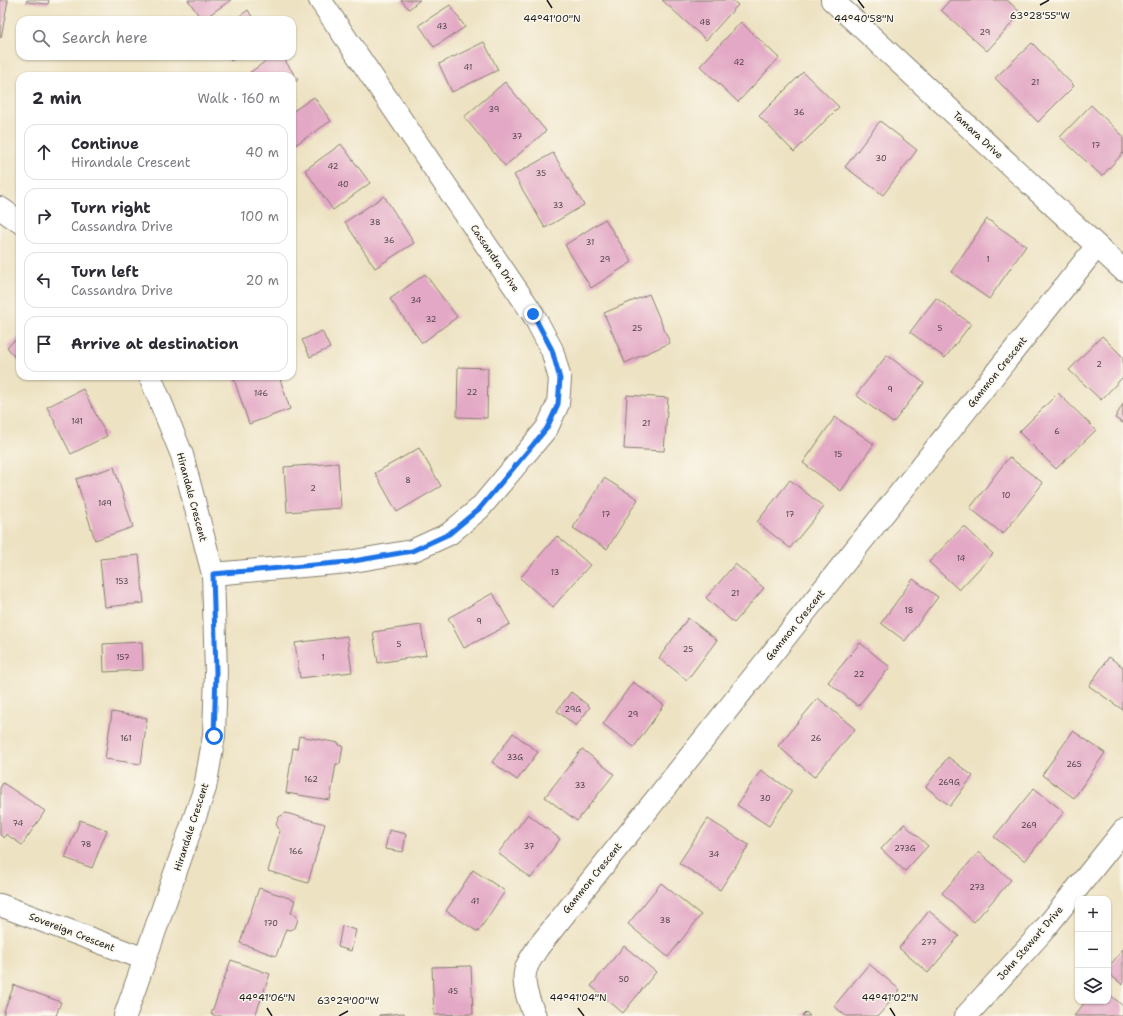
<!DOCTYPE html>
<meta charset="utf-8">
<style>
body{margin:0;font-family:"Shantell Sans",sans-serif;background:#f2f2f3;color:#2b2b33}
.controls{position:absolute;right:12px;bottom:12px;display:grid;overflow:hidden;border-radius:8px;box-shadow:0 1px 3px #0004}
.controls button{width:36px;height:36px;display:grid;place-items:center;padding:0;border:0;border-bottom:1px solid #e1e1e2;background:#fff;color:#2b2b33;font:20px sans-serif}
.stop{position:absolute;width:12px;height:12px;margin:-9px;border:3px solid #1a73e8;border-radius:50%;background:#fff}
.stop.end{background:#1a73e8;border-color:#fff;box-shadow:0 1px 4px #0008}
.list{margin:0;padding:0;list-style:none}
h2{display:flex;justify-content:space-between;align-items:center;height:52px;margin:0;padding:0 16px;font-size:17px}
h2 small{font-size:13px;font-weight:400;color:#7c7c81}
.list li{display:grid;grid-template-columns:26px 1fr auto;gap:12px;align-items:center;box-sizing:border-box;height:56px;margin:0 8px 8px;padding:0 8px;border:1px solid #e1e1e2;border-radius:12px}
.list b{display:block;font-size:15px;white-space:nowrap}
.list p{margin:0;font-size:13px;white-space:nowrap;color:#7c7c81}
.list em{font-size:13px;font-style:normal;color:#7c7c81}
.icon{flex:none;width:22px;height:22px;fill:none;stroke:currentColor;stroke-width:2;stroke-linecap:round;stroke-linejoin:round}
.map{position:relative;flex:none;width:1123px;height:1016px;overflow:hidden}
.search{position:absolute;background:#fff;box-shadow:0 1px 3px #0004;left:16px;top:16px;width:280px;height:44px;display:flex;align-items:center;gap:10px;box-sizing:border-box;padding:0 14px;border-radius:12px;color:#7c7c81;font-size:15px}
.panel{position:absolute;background:#fff;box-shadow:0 1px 3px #0004;left:16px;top:72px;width:280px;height:308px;border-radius:12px}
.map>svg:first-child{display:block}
</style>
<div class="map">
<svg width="1123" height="1016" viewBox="0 0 1123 1016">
<rect width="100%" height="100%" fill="#fbf7ec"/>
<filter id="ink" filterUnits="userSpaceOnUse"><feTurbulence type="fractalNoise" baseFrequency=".025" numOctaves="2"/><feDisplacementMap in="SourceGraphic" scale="8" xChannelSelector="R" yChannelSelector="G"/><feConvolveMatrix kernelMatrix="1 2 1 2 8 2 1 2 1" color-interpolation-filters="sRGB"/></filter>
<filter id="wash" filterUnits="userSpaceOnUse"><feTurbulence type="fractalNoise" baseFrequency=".012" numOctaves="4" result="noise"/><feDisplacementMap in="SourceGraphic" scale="16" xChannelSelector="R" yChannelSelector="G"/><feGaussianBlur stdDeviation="0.9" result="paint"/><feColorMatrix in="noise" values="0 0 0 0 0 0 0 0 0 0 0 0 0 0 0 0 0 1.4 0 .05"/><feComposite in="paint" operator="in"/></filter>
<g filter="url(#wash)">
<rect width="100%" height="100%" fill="#ede2c2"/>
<g id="blocks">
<!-- building -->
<path fill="#e3a8c5" d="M0,0H8L1,38L0,37Z
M27,0H49L48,4L26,2Z
M188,0H231L202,20Z
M401,0H420L409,9Z
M662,0H732L738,5L706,40Z
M950,0H1007L1021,13L987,51L941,10Z
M450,5L465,27L434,47L419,25Z
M248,10L254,20H234Z
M741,22L779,58L738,102L700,66Z
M484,42L498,70L452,92L439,64Z
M1032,43L1074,86L1038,122L995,78Z
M228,56H238L231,61Z
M273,56H282L298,80L292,84V76H245Z
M803,72L839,107L794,152L759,116Z
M505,82L546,131L505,166L464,117Z
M314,97L331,121L292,147V112Z
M1091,105L1123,136V153L1102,176L1060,137Z
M880,121L917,150L883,195L845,167Z
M341,144L370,183L333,210L305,170Z
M553,153L584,205L545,228L514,175Z
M384,196L414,243L375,268L345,222Z
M605,219L632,262L591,288L565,245Z
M987,219L1026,246L989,299L951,272Z
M425,274L457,317L422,343L390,299Z
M649,294L670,343L625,363L604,313Z
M936,298L971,324L945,358L910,332Z
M322,331L330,348L310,357L302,340Z
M20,336V364L7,347Z
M1102,336L1123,357V377L1101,400L1069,370Z
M887,355L924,383L893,423L856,395Z
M458,367L488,368L487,418L457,417Z
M233,376H279L290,409L249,424Z
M83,389L107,436L71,454L47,407Z
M1058,393L1096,430L1056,469L1019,432Z
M627,395L668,398L664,451L624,449Z
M1123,404V423L1115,418Z
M835,417L874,444L841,491L803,463Z
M419,448L441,486L397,512L375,473Z
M1009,457L1043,483L1003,534L970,508Z
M338,463L341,508L287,512L284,467Z
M114,467L133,527L95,540L76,479Z
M604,478L638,499L607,549L573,528Z
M790,480L824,507L790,548L757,522Z
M964,526L993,554L959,590L929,562Z
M557,536L590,565L553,607L520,578Z
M139,555L144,603L105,607L100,559Z
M735,564L764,588L734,623L706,598Z
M913,579L938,597L905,641L881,623Z
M493,593L510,624L464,648L448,618Z
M688,618L717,640L687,680L659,658Z
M421,625L426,655L378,663L373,632Z
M347,636L352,672L300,678L295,643Z
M142,642L143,670L104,672L103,644Z
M860,643L890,667L858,706L828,682Z
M1109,657L1123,667V710L1089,686Z
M633,682L664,705L634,747L603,724Z
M571,692L590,707L576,726L557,711Z
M818,698L855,729L814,777L778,746Z
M112,712L147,718L141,764L105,759Z
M1073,731L1105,753L1074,798L1042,775Z
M513,733L538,752L517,780L492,762Z
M299,736L339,743V745L343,746L340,764H336L330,800L286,793L293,748L297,749Z
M582,749L614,774L577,821L545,797Z
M948,757L973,776L950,806L926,787Z
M761,770L792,791L769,826L737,805Z
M3,783L45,811L22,845L6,834L4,838L0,835V788Z
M1034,788L1064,812L1025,861L994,837Z
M286,813L325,824L308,883L268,871L280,831L276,824L279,817Z
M528,814L560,839L531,878L498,853Z
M708,819L749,845L720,890L679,863Z
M80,820L107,830L92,868L65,858Z
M904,824L928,846L905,871L881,849Z
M389,830L406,834L403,852L385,849Z
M979,852L1011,880L974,922L942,893Z
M473,870L505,891L478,932L446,911Z
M661,883L701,915L668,957L628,924Z
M259,888L295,900L291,913L295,914L298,919L295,928L289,930L286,929L276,956L240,943Z
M929,911L959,936L928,973L899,948Z
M342,926L356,930L351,951L338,947Z
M624,946L656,972L623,1013L591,986Z
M1123,949V985L1108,973V968Z
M231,960L270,974L255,1016H216L211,1014Z
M869,964L900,990L878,1016H846L834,1006Z
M471,966L473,1014L434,1015L432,967Z
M14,985L61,1002L56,1016H10L3,1014Z
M1108,993L1123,1006V1016H1074L1086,1001H1108Z
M806,1012L810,1016H802Z
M404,1013V1016H379V1015Z"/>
</g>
</g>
<g filter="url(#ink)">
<use href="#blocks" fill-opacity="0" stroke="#847f6f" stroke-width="1"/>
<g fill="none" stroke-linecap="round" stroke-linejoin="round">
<defs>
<path id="street" d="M832,0L1123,270
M0,208L20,222
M213,574L348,562L412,551L449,534L480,508L547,428L558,404L560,379L552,350L533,314L320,0
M0,905L145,959
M125,1016L205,788L214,736L216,672L213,574L182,455L150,376
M535,1016C529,1002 520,981 527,966C530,959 535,952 539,946L1097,246
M966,1016L1043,931L1123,831"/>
</defs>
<!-- street casing -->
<use href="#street" stroke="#847f6f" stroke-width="24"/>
<!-- street -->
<use href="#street" stroke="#fff" stroke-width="22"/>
</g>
</g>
<g fill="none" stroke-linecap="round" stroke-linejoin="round" filter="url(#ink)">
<!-- route -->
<path stroke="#1a73e8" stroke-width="5" d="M214,736L216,672L213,574L348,562L412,551L449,534L480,508L547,428L558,404L560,379L552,350L533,314"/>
</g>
<!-- ticks -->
<path fill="none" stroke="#1c1c1c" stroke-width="1.5" d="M547,0L552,8M858,0L864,8M1040,5L1049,0M267,1008L272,1016M578,1008L584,1016M890,1008L895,1016M339,1016L348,1011"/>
<g text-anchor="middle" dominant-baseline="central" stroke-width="3" stroke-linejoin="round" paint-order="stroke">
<!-- number labels -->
<g font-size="8" fill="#4e3f46">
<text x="705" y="22">48</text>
<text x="442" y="26">43</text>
<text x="985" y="32">29</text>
<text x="739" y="62">42</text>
<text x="468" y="67">41</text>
<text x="1035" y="82">21</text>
<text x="494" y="109">39</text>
<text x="799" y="112">36</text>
<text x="517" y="136">37</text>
<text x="1096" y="145">17</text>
<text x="881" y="158">30</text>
<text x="333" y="166">42</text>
<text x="541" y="173">35</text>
<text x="343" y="184">40</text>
<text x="558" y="205">33</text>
<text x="375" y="222">38</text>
<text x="389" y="240">36</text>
<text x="590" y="242">31</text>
<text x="605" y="259">29</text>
<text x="988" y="259">1</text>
<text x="416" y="300">34</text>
<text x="431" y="319">32</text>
<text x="637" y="328">25</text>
<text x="940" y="328">5</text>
<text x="1099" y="364">2</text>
<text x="890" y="389">9</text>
<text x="472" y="392">22</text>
<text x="261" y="393">146</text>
<text x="77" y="421">141</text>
<text x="646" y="423">21</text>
<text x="1057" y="431">6</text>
<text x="838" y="454">15</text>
<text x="408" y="480">8</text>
<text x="313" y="488">2</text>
<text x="1006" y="495">10</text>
<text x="105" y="503">149</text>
<text x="606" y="514">17</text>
<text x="790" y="514">17</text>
<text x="961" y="558">14</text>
<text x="555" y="572">13</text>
<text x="122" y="581">153</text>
<text x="735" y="593">21</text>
<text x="909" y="610">18</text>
<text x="479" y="621">9</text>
<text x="399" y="644">5</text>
<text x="688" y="649">25</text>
<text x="123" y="657">157</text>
<text x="323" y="657">1</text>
<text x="859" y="674">22</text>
<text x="573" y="709">29G</text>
<text x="633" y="714">29</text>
<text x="126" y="738">161</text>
<text x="816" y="738">26</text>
<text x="515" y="757">33G</text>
<text x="1074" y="764">265</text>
<text x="311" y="779">162</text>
<text x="949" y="782">269G</text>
<text x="580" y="785">33</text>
<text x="765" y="798">30</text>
<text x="18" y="823">74</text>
<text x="1029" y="825">269</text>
<text x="86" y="844">78</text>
<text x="529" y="846">37</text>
<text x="905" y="848">273G</text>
<text x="296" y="851">166</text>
<text x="714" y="854">34</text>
<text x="977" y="887">273</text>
<text x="475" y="901">41</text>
<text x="665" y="920">38</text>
<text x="271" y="923">170</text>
<text x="929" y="942">277</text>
<text x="624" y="979">50</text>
<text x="453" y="991">45</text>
</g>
<!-- street labels -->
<g font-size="10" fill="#1c1c1c" stroke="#fbf7ec">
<text transform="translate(978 135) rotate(43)">Tamara Drive</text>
<text transform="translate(495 258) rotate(56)">Cassandra Drive</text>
<text transform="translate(997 372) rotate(-51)">Gammon Crescent</text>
<text transform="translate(192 497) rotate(75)">Hirandale Crescent</text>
<text transform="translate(795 625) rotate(-51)">Gammon Crescent</text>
<text transform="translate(191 827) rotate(-72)">Hirandale Crescent</text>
<text transform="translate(592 878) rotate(-51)">Gammon Crescent</text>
<text transform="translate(72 932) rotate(21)">Sovereign Crescent</text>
<text transform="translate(1030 943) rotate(-49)">John Stewart Drive</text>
</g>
</g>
<g font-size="10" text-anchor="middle" fill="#1c1c1c" stroke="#fbf7ec" stroke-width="3" stroke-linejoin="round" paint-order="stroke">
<text x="1040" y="19">63°28'55"W</text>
<text x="552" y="22">44°41'00"N</text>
<text x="864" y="22">44°40'58"N</text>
<text x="267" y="1001">44°41'06"N</text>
<text x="578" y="1001">44°41'04"N</text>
<text x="890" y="1001">44°41'02"N</text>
<text x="348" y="1004">63°29'00"W</text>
</g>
</svg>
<div class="controls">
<button>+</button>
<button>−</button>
<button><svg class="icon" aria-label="layers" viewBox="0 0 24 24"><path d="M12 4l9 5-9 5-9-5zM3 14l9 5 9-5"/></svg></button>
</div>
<div class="stop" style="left:214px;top:736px"></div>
<div class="stop end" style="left:533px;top:314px"></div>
<div class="search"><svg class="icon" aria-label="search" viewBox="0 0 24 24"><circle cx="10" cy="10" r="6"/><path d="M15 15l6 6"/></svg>Search here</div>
<section class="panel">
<h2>2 min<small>Walk · 160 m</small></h2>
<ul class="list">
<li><svg class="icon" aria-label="ahead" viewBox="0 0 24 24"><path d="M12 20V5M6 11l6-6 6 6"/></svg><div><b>Continue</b><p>Hirandale Crescent</p></div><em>40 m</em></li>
<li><svg class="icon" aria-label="right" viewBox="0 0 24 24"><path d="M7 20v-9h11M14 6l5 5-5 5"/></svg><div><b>Turn right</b><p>Cassandra Drive</p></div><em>100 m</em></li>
<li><svg class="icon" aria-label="left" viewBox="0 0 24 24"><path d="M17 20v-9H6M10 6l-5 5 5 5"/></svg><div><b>Turn left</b><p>Cassandra Drive</p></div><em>20 m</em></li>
<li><svg class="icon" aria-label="arrive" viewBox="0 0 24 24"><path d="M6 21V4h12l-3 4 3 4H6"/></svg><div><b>Arrive at destination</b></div></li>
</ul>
</section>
</div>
